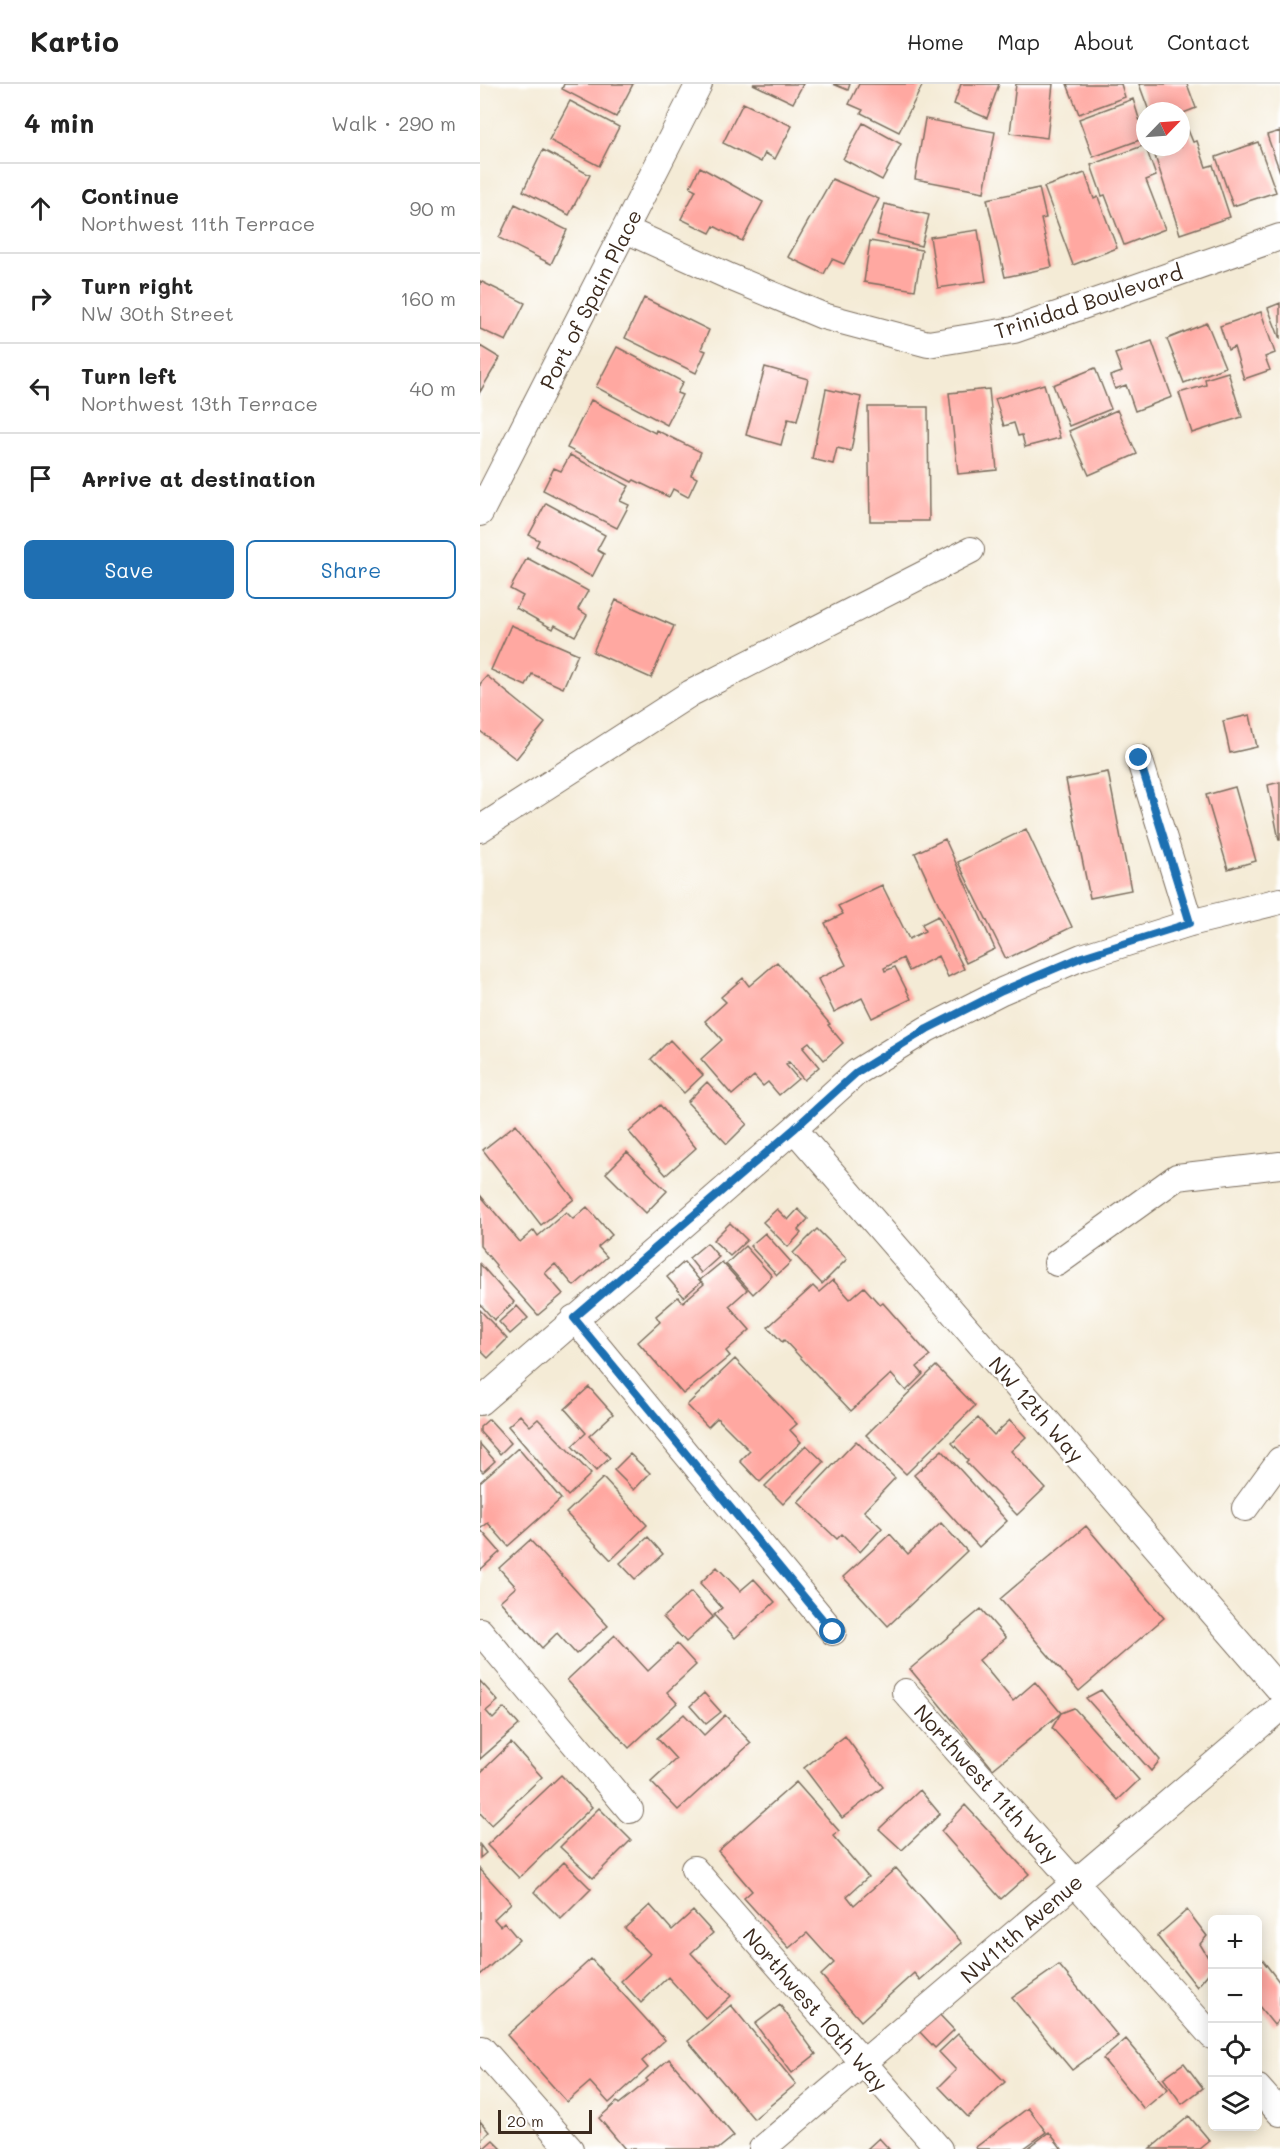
<!DOCTYPE html>
<meta charset="utf-8">
<style>
body{margin:0;font-family:Mali,sans-serif;background:#f6f6f6;color:#222}
.controls{position:absolute;right:18px;bottom:18px;display:grid;overflow:hidden;border-radius:9px;box-shadow:0 3px 15px #0003}
.controls button{width:54px;height:54px;display:grid;place-items:center;padding:0;border:0;border-bottom:2px solid #e0e0e0;background:#fff;color:#222;font:30px sans-serif}
.compass{position:absolute;left:656px;top:18px;width:54px;height:54px;border-radius:50%;background:#fff;box-shadow:0 3px 15px #0003;rotate:65deg}
.scale{position:absolute;left:18px;bottom:15px;width:94px;box-sizing:border-box;padding-left:6px;border:3px solid #3b2a1e;border-top:0;font-size:16px;line-height:21px;white-space:nowrap;color:#3b2a1e;-webkit-text-stroke:4px #fff;paint-order:stroke}
.stop{position:absolute;width:18px;height:18px;margin:-14px;border:4px solid #1f6fb2;border-radius:50%;background:#fff}
.stop.end{background:#1f6fb2;border-color:#fff;box-shadow:0 2px 6px #0008}
.list{margin:0;padding:0;list-style:none}
h2{display:flex;justify-content:space-between;align-items:center;height:78px;margin:0;padding:0 24px;font-size:26px}
h2 small{font-size:20px;font-weight:400;color:#767676}
.list li{display:grid;grid-template-columns:39px 1fr auto;gap:18px;align-items:center;box-sizing:border-box;height:90px;padding:0 24px;border-top:2px solid #e0e0e0}
.list b{display:block;font-size:22px;white-space:nowrap}
.list p{margin:0;font-size:20px;white-space:nowrap;color:#767676}
.list em{font-size:20px;font-style:normal;color:#767676}
.actions{display:flex;gap:12px;padding:18px 24px}
.actions a{flex:1;padding:14px 0;border:2px solid #1f6fb2;border-radius:9px;text-align:center;font-size:21px;color:#1f6fb2}
.actions .main{background:#1f6fb2;color:#fff}
.icon{flex:none;width:33px;height:33px;fill:none;stroke:currentColor;stroke-width:2;stroke-linecap:round;stroke-linejoin:round}
.map{position:relative;flex:none;width:800px;height:2065px;overflow:hidden}
header{display:flex;align-items:center;gap:36px;box-sizing:border-box;height:84px;padding:0 30px;background:#fff;border-bottom:2px solid #e0e0e0}
header strong{font-size:28px}
nav{display:flex;gap:33px;margin-inline-start:auto;font-size:21px}
main{display:flex}
aside{flex:1;background:#fff}
.map>svg:first-child{display:block}
</style>
<header>
<strong>Kartio</strong>
<nav><a>Home</a><a>Map</a><a>About</a><a>Contact</a></nav>
</header>
<main>
<aside>
<h2>4 min<small>Walk · 290 m</small></h2>
<ul class="list">
<li><svg class="icon" aria-label="ahead" viewBox="0 0 24 24"><path d="M12 20V5M6 11l6-6 6 6"/></svg><div><b>Continue</b><p>Northwest 11th Terrace</p></div><em>90 m</em></li>
<li><svg class="icon" aria-label="right" viewBox="0 0 24 24"><path d="M7 20v-9h11M14 6l5 5-5 5"/></svg><div><b>Turn right</b><p>NW 30th Street</p></div><em>160 m</em></li>
<li><svg class="icon" aria-label="left" viewBox="0 0 24 24"><path d="M17 20v-9H6M10 6l-5 5 5 5"/></svg><div><b>Turn left</b><p>Northwest 13th Terrace</p></div><em>40 m</em></li>
<li><svg class="icon" aria-label="arrive" viewBox="0 0 24 24"><path d="M6 21V4h12l-3 4 3 4H6"/></svg><div><b>Arrive at destination</b></div></li>
</ul>
<div class="actions"><a class="main">Save</a><a>Share</a></div>
</aside>
<div class="map">
<svg width="800" height="2065" viewBox="0 0 800 2065">
<rect width="100%" height="100%" fill="#fff"/>
<filter id="ink" filterUnits="userSpaceOnUse"><feTurbulence type="fractalNoise" baseFrequency=".0167" numOctaves="2"/><feDisplacementMap in="SourceGraphic" scale="12" xChannelSelector="R" yChannelSelector="G"/><feConvolveMatrix kernelMatrix="1 2 1 2 8 2 1 2 1" color-interpolation-filters="sRGB"/></filter>
<filter id="wash" filterUnits="userSpaceOnUse"><feTurbulence type="fractalNoise" baseFrequency=".008" numOctaves="4" result="noise"/><feDisplacementMap in="SourceGraphic" scale="24" xChannelSelector="R" yChannelSelector="G"/><feGaussianBlur stdDeviation="1.35" result="paint"/><feColorMatrix in="noise" values="0 0 0 0 0 0 0 0 0 0 0 0 0 0 0 0 0 1.4 0 .05"/><feComposite in="paint" operator="in"/></filter>
<g filter="url(#wash)">
<rect width="100%" height="100%" fill="#f4ebd6"/>
<g id="blocks">
<!-- building -->
<path fill="#ffa8a1" d="M84,0H153L136,33L82,5Z
M273,0H323L313,19Z
M353,0H370L368,6Z
M379,0H443L419,48L381,29L383,26L369,20Z
M481,0H519L507,34L474,20Z
M536,0H573L567,54L530,49Z
M587,0H641L645,13L599,30Z
M659,0H707L716,24L701,30V27H669Z
M653,15L665,54L613,73L599,35Z
M90,17L139,43L119,82L69,56Z
M263,19L312,42L295,75L285,69L281,78L243,59Z
M445,35L515,48L504,108L435,95Z
M383,39L421,60L402,96L363,75Z
M708,46L713,58L717,57L726,83L733,81L750,133L700,150L675,72L687,68L685,63H701V49Z
M800,47V88L787,51Z
M778,58L796,108L753,122L736,73Z
M665,61L676,92L666,96L685,145L644,161L625,111L622,112L611,81Z
M63,66L110,91L89,131L43,107Z
M220,83L283,118L262,157L234,142L230,149L201,135L216,106L210,103Z
M605,89L614,115L618,113L637,164L593,181L564,103Z
M352,95L399,115L364,180L352,175L344,190L308,173Z
M559,104L566,134L561,135L572,183L525,193L507,115Z
M35,120L87,146L71,180L19,154Z
M405,120L449,131L441,162L397,151Z
M498,146L506,197L458,204L450,153Z
M390,157L442,166L435,206L384,198Z
M0,197L45,219L26,257L0,245Z
M164,214L229,246L221,265L226,267L216,289L145,254Z
M800,219V255L788,224Z
M781,228L795,269L785,273L790,286L764,295L754,263L748,266L740,242Z
M727,239L745,283L704,299L687,255Z
M672,257L692,313L655,327L646,301L635,305L630,292L642,288L635,270Z
M0,262L20,274L0,308Z
M137,263L203,298L197,309L202,311L187,341L116,303Z
M285,283L328,295L317,337L308,335L301,361L266,351Z
M615,284L631,325L589,342L573,301Z
M748,288L762,333L712,349L699,309L726,301L725,295Z
M564,300L580,354L545,363L542,351L538,352L534,339L524,342L515,315Z
M346,305L381,313L371,367L357,364L353,380L332,375Z
M509,305L517,386L478,390L469,309Z
M111,316L175,349L176,346L221,368L211,391L217,394L208,413L193,405L189,413L154,396L152,398L87,364Z
M388,323H448L449,437H390Z
M637,326L657,370L609,391L589,347Z
M90,371L149,402L140,417L149,421L137,444L63,406L74,384L81,387Z
M66,419L125,451L117,466L124,470L112,493L56,462L59,456L49,451Z
M47,474L108,507L98,525L107,531L95,552L75,541L73,545L36,524L43,512L30,505Z
M136,516L194,542L171,594L113,568Z
M31,541L98,570L83,604L52,590L46,602L11,586Z
M7,592L65,639L36,675L0,647V600Z
M770,631L777,663L750,669L743,637Z
M628,688L651,806L610,814L586,696Z
M800,698V756H799L788,701Z
M755,703L776,777L748,785L726,711Z
M546,745L592,843L526,875L478,778Z
M465,755L515,865L486,879L435,769Z
M402,801L429,855L445,847L442,840L458,832L484,885L468,893L458,872L429,887L423,874L404,884L405,887L415,883L431,915L392,934L382,914L354,928L338,895L366,881L345,839L363,830L358,822Z
M297,878L350,940L348,941L363,959L344,976L329,958L325,961L323,964L339,983L324,996L309,978H308L309,979L306,981L318,995L299,1011L288,998L283,1002L274,992L252,1011L221,975L242,956L225,937L246,918L241,913L263,894L269,902Z
M190,956L223,991L204,1009L171,975Z
M227,998L267,1040L247,1060L207,1018Z
M180,1021L216,1064L186,1091L149,1048Z
M36,1040L94,1115L61,1141L3,1066Z
M147,1068L187,1107L166,1129L126,1089Z
M0,1111L40,1158L54,1146L58,1152L86,1128L93,1135L107,1123L132,1151L118,1163L127,1173L94,1202L75,1180L65,1189L83,1210L58,1231L15,1183L16,1181L0,1162Z
M297,1125L308,1136L318,1125L328,1135L318,1146L321,1149L308,1163L283,1138Z
M250,1139L267,1156L250,1172L233,1156Z
M337,1145L367,1175L342,1200L313,1169Z
M285,1149L311,1178L297,1191L270,1162Z
M227,1159L239,1173L221,1189L209,1174Z
M265,1162L292,1192L273,1210L246,1180Z
M204,1178L221,1198L204,1213L187,1193Z
M242,1178L267,1206L249,1222L270,1246L246,1267L250,1272L203,1310L158,1258L180,1238L176,1232L198,1213L203,1218L224,1200L220,1196Z
M0,1180L34,1218L14,1236L0,1220Z
M353,1196L370,1215L384,1203L400,1221L403,1219L450,1272L437,1283L443,1290L426,1307L411,1290L371,1327L304,1256L302,1258L288,1243L333,1202L339,1208Z
M37,1222L48,1234L30,1250L19,1238Z
M0,1226L27,1255L8,1274L0,1266Z
M255,1275L317,1340L310,1346L321,1358L280,1398L260,1377L270,1367L237,1334L228,1343L207,1321Z
M456,1282L495,1322L426,1390L386,1351Z
M109,1303L133,1330L109,1352L130,1374L116,1387L92,1362L106,1349L85,1325Z
M40,1331L50,1342L58,1335L111,1390L88,1412L28,1342Z
M498,1334L514,1351L530,1336L546,1353L531,1367L565,1404L537,1431L486,1378L488,1376L472,1359Z
M9,1335L31,1359L20,1370L0,1348V1343Z
M376,1357L415,1394L384,1427L402,1444L380,1468L362,1450L357,1455L318,1418Z
M0,1360L15,1377L3,1388L0,1385Z
M326,1361L344,1378L303,1420L285,1402Z
M38,1364L81,1415L28,1462L8,1439L0,1445L20,1468L0,1486V1398Z
M462,1366L527,1437L499,1463L434,1391Z
M150,1370L170,1389L154,1406L134,1386Z
M123,1394L167,1441L131,1476L86,1429Z
M461,1439L487,1467L408,1542L363,1493L410,1450L428,1470Z
M606,1442L684,1534L599,1607L520,1515Z
M168,1453L183,1470L155,1495L140,1479Z
M50,1456L128,1542L96,1570L77,1549L62,1564L20,1517L36,1503L19,1484Z
M237,1483L260,1507L274,1495L295,1518L255,1554L234,1531L242,1524L220,1499Z
M211,1508L233,1533L206,1558L183,1533Z
M501,1525L526,1554L499,1576L533,1617L555,1598L581,1629L513,1685L430,1585Z
M135,1551L168,1587L197,1560L216,1581L187,1608L197,1619L149,1664L87,1596Z
M0,1597L18,1617L6,1627L13,1635L24,1624L39,1641L0,1675Z
M621,1606L680,1676L671,1687L606,1614Z
M224,1609L241,1628L226,1640L210,1622Z
M594,1624L659,1696L638,1716L572,1644L581,1629Z
M204,1630L224,1651L245,1631L271,1659L198,1726L171,1698L196,1675L177,1654Z
M365,1652L403,1703L362,1734L324,1684Z
M31,1659L62,1693L11,1741L0,1729V1689Z
M81,1691L112,1723L39,1794L7,1761Z
M316,1698L359,1747L353,1752L388,1793L367,1812L374,1821L416,1784L482,1859L440,1896L434,1889L381,1937L341,1891L354,1879L327,1849L309,1864L264,1814L272,1807L238,1767Z
M440,1706L460,1730L422,1766L399,1745Z
M485,1721L549,1790L521,1815L461,1747Z
M119,1724L151,1756L113,1794L80,1763Z
M0,1761L6,1769L0,1774Z
M84,1778L111,1805L81,1835L54,1808Z
M0,1785L31,1819L14,1835L20,1842L24,1838L39,1856L0,1891Z
M170,1821L192,1846L213,1827L233,1849L211,1869L251,1912L226,1935L188,1893L161,1919L141,1897L170,1870L145,1844Z
M707,1826L727,1852L720,1860L732,1880V1885L717,1903L677,1852Z
M778,1870L800,1899V1935L794,1941L778,1921Z
M111,1875L185,1956L162,1977L168,1984L129,2019L110,1998L87,2018L27,1951Z
M579,1881L638,1952L592,1986L532,1914Z
M251,1921L316,2000L274,2035L208,1957Z
M300,1921L336,1970L312,1989L275,1940Z
M457,1928L474,1946L455,1964L438,1946Z
M478,1950L525,1998L488,2033L459,2003L476,1986L459,1968Z
M646,1955L688,2005L664,2025L623,1975Z
M189,1975L254,2052L238,2065H145L119,2034L137,2018L139,2020L168,1997L166,1995Z
M704,1979L723,2004L702,2020L683,1994Z
M548,2024L566,2048L543,2065H497L496,2063Z
M709,2032L730,2057L720,2065H670Z
M0,2037L9,2048L0,2057Z
M569,2048L582,2065H547Z
M399,2054L409,2065H387Z
M13,2056L22,2065H0V2059L4,2064Z"/>
</g>
</g>
<g filter="url(#ink)">
<use href="#blocks" fill-opacity="0" stroke="#7c6e5e" stroke-width="1.5"/>
<g fill="none" stroke-linecap="round" stroke-linejoin="round">
<defs>
<path id="street" d="M146,146L250,193L343,232L448,260L534,246L800,153
M0,429L219,0
M659,674L710,839
M0,745L211,609L491,466
M314,1045L800,1606
M577,1179L697,1093L800,1081
M94,1234L353,1548
M0,1318L314,1045L377,988L447,945L522,907L602,873L710,839L800,817
M765,1424L800,1376
M0,1547L150,1726
M425,1608L732,1952
M214,1785L459,2065
M2,1965L90,2065
M778,2004L800,2029
M282,2065L800,1624"/>
</defs>
<!-- street casing -->
<use href="#street" stroke="#7c6e5e" stroke-width="28"/>
<!-- street -->
<use href="#street" stroke="#fff" stroke-width="26"/>
</g>
</g>
<g fill="none" stroke-linecap="round" stroke-linejoin="round" filter="url(#ink)">
<!-- route -->
<path stroke="#1f6fb2" stroke-width="8" d="M353,1548L94,1234L314,1045L377,988L447,945L522,907L602,873L710,839L659,674"/>
</g>
<g text-anchor="middle" dominant-baseline="central" stroke-width="5" stroke-linejoin="round" paint-order="stroke">
<!-- street labels -->
<g font-size="21" fill="#3b2a1e" stroke="#fff">
<text transform="translate(110 215) rotate(-63)">Port of Spain Place</text>
<text transform="translate(608 217) rotate(-18)">Trinidad Boulevard</text>
<text transform="translate(557 1325) rotate(49)">NW 12th Way</text>
<text transform="translate(507 1699) rotate(48)">Northwest 11th Way</text>
<text transform="translate(541 1844) rotate(-41)">NW11th Avenue</text>
<text transform="translate(336 1925) rotate(49)">Northwest 10th Way</text>
</g>
</g>
</svg>
<div class="controls">
<button>+</button>
<button>−</button>
<button><svg class="icon" aria-label="locate" viewBox="0 0 24 24"><circle cx="12" cy="12" r="6"/><path d="M12 2v4M12 18v4M2 12h4M18 12h4"/></svg></button>
<button><svg class="icon" aria-label="layers" viewBox="0 0 24 24"><path d="M12 4l9 5-9 5-9-5zM3 14l9 5 9-5"/></svg></button>
</div>
<svg class="compass" viewBox="-18 -18 36 36"><path d="M0-13l5 13h-10z" fill="#e53935"/><path d="M0 13l5-13h-10z" fill="#767676"/></svg>
<div class="scale">20 m</div>
<div class="stop" style="left:353px;top:1548px"></div>
<div class="stop end" style="left:659px;top:674px"></div>
</div>
</main>
